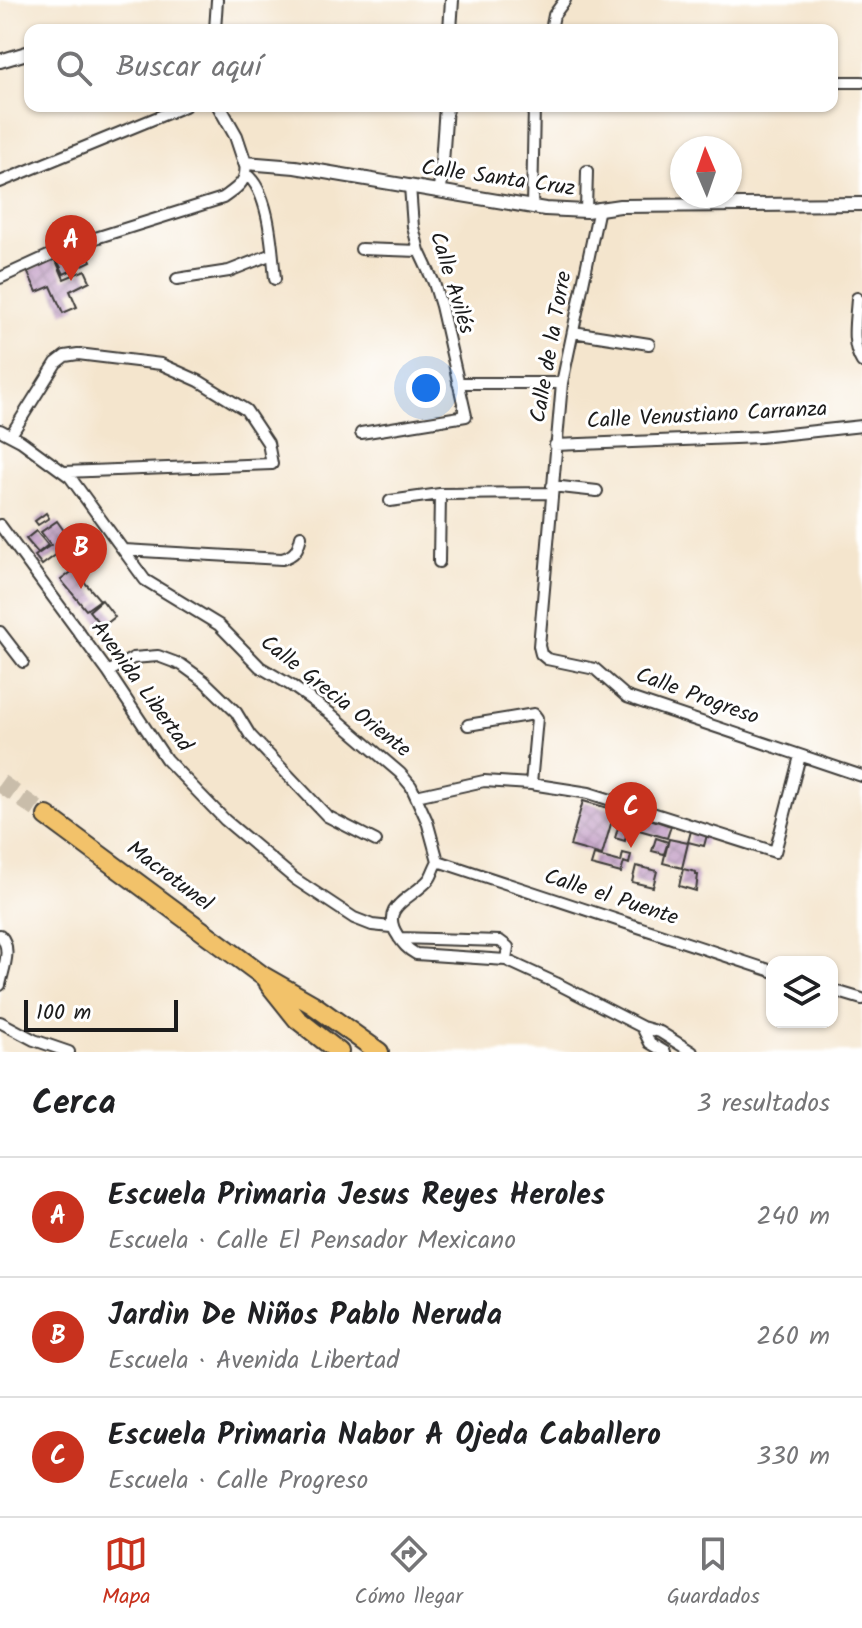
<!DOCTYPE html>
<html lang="es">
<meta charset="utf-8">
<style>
body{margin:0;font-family:Kalam,sans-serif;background:#f6f6f6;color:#202124}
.controls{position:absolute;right:24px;bottom:24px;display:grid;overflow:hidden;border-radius:16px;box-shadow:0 2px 6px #0004}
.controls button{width:72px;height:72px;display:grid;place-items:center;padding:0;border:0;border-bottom:2px solid #e0e0e0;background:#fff;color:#202124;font:40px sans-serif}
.compass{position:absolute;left:670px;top:136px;width:72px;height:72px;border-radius:50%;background:#fff;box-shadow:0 2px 6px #0004;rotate:358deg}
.scale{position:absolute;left:24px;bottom:20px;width:154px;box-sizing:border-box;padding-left:8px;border:4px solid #1c1c1c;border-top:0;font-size:22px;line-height:28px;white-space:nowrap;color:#1c1c1c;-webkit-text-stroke:6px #fff;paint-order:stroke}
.you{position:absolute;left:426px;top:388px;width:28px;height:28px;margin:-20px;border:6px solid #fff;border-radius:50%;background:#1a73e8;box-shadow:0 0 0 12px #1a73e833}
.badge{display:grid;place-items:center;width:52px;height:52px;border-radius:50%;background:#c8321e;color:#fff;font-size:26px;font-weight:700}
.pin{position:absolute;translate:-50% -66px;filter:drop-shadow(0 2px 4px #0008)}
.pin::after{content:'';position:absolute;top:42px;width:28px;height:24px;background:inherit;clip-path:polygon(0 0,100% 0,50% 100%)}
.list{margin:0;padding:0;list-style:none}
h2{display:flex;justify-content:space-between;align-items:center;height:104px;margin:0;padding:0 32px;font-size:34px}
h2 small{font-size:26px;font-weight:400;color:#757577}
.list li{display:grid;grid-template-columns:52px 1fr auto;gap:24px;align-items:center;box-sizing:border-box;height:120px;padding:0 32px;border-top:2px solid #e0e0e0}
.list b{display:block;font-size:30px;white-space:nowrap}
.list p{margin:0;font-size:26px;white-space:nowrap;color:#757577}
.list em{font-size:26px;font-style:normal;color:#757577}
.icon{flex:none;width:44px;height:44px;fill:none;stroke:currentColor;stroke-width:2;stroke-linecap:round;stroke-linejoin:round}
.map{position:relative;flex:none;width:862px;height:1052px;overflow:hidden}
.search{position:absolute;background:#fff;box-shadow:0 2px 6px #0004;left:24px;right:24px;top:24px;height:88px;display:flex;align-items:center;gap:20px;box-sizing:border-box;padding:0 28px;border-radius:16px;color:#757577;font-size:30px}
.sheet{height:464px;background:#fff}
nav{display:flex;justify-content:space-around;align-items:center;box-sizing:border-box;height:112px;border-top:2px solid #e0e0e0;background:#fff;font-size:22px;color:#757577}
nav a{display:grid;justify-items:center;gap:4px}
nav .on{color:#c8321e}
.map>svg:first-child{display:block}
</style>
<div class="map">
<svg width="862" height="1052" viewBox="0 0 862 1052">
<defs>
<pattern id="building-cross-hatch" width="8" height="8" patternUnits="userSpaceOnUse" patternTransform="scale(2)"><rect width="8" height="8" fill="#bd95c0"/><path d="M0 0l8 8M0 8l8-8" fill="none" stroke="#99799b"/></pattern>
</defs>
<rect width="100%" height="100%" fill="#fff"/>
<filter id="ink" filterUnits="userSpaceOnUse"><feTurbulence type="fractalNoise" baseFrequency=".0125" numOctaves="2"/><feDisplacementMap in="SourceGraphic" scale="16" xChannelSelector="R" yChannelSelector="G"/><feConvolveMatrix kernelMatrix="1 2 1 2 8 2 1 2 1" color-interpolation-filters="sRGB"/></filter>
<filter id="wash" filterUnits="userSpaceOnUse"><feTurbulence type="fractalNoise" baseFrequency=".006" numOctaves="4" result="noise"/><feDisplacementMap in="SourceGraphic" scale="32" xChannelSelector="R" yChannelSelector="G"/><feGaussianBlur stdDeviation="1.8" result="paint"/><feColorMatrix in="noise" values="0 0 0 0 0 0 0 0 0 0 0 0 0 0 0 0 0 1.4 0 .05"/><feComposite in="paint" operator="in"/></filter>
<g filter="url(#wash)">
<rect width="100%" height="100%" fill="#f4e5cd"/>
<g id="blocks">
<!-- building -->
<path fill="url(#building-cross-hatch)" d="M86,249L91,261L64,274L58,262Z
M55,258L64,279L85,270L90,281L70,291L77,307L63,313L51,286L37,292L27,271Z
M46,513L49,518L38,525L35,521Z
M57,521L80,553L65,564L57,554L42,565L35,556L51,545L41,532Z
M36,531L48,545L38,553L26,539Z
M74,570L100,600L86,610L61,580Z
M102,600L115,617L102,627L89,611Z
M583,801L615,810L602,855L570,846Z
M644,817L671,826L667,838L639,830Z
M620,821L629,824L625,841L615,838Z
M691,831L707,835L704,846L688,842Z
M656,838L668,842L664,854L652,851Z
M669,839L688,843L682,868L663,863Z
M623,853L631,855L629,864L624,862L621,873L591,865L594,855L621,862Z
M636,866L657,871L653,887L632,882Z
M683,869L696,872V875H698L696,891L679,886Z"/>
</g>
</g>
<g filter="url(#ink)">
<use href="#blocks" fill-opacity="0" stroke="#3c3a37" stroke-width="2"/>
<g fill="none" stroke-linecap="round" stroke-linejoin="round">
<!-- motorway-tunnel -->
<path stroke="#c9bdaa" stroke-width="18" stroke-dasharray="18 9" stroke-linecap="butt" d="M0,783L47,816"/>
<defs>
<path id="minor" d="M215,30L217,0
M551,30L554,15L565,0
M832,82H862
M246,174C270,192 272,250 275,279
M0,182L185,106
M532,207L534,106
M599,208L562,383L539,646L541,654L547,659L595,669L627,697L862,776
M586,211L587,171
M361,249L419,251
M0,278L70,246L223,198C237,188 248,182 245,163
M177,279L229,271L272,254
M857,298C856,319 850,343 862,362
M573,332L649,344
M458,383H562
M0,430L21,441L70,477L145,580L219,625L260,667L292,686L331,714L400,773L411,786L427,821L438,861
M361,433L466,416L441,306L434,283L419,251L413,227L410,186
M11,435L56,363L65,356L78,354L161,364L199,381L246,410L268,443L272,464L64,472
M555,445L760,437L862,426
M552,486L597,491
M390,501L440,494L552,493
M0,525L108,672L166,759L225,820L295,879L354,918L372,925L391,927
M124,550L282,559C295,555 298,550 301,536
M439,562L440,494
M0,632L23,662
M108,672L133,658L158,656L182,665L204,681L236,712L250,735L327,816L376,841
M468,725L534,714L537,718L531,784
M416,796L484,781L531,784L589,793L775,852L800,756
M438,861C435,866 433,873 430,878C415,898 377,905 398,936C403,944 407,949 416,954L506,960L556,983L642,1027L660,1032L692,1052
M438,861L772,971
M0,935C13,948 3,969 0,985
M399,938L500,941L508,947L506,960
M832,990L862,999
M0,1022L34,1040L69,1052
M642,1027L650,1043L665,1052"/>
<path id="tertiary" d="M450,30L452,0
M0,61L30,52
M219,106L236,136L245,163L295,167L545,209L586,211L620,206L862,204
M440,191L446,106"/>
<path id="motorway" d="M47,816L263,976L312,1004L379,1052
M269,984L297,1019L339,1052"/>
</defs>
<!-- minor casing -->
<use href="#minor" stroke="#3c3a37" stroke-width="14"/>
<!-- tertiary casing -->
<use href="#tertiary" stroke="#3c3a37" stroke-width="16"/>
<!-- motorway casing -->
<use href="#motorway" stroke="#3c3a37" stroke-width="22"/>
<!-- minor -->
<use href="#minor" stroke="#fff" stroke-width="10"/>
<!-- tertiary -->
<use href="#tertiary" stroke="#fff" stroke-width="12"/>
<!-- motorway -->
<use href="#motorway" stroke="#f2c26a" stroke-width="18"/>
</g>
</g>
<g text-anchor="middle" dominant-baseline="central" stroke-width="6" stroke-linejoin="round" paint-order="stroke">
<!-- street labels -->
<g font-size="22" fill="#1c1c1c" stroke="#fff">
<text transform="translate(498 179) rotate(8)">Calle Santa Cruz</text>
<text transform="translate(451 283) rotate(73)">Calle Avilés</text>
<text transform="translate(552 347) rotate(-80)">Calle de la Torre</text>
<text transform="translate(707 416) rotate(-3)">Calle Venustiano Carranza</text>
<text transform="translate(141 687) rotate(54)">Avenida Libertad</text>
<text transform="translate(335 697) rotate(38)">Calle Grecia Oriente</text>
<text transform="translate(697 697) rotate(20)">Calle Progreso</text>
<text transform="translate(169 877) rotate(37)">Macrotunel</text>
<text transform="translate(611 898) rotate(18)">Calle el Puente</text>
</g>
</g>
</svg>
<div class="controls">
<button><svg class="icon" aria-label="layers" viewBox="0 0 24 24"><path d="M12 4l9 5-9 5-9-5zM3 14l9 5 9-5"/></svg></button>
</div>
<svg class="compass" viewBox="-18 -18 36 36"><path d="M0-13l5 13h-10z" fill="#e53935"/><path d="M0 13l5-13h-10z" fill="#757577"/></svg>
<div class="scale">100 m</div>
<div class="you"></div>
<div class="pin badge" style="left:71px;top:281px">A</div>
<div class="pin badge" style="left:81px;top:589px">B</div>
<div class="pin badge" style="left:631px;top:848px">C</div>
<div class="search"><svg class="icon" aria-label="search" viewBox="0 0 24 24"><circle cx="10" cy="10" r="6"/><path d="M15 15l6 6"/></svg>Buscar aquí</div>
</div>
<section class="sheet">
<h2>Cerca<small>3 resultados</small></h2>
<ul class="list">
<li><span class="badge">A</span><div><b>Escuela Primaria Jesus Reyes Heroles</b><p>Escuela · Calle El Pensador Mexicano</p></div><em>240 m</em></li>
<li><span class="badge">B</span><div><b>Jardin De Niños Pablo Neruda</b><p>Escuela · Avenida Libertad</p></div><em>260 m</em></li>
<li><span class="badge">C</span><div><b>Escuela Primaria Nabor A Ojeda Caballero</b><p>Escuela · Calle Progreso</p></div><em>330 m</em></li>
</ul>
</section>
<nav>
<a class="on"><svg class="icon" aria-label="map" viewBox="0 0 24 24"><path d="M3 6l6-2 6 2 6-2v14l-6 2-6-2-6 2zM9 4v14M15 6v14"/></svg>Mapa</a>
<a><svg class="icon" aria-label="directions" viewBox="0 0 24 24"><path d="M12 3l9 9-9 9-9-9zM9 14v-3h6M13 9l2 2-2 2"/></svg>Cómo llegar</a>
<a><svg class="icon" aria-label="saved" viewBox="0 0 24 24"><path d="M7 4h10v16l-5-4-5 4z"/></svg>Guardados</a>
</nav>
